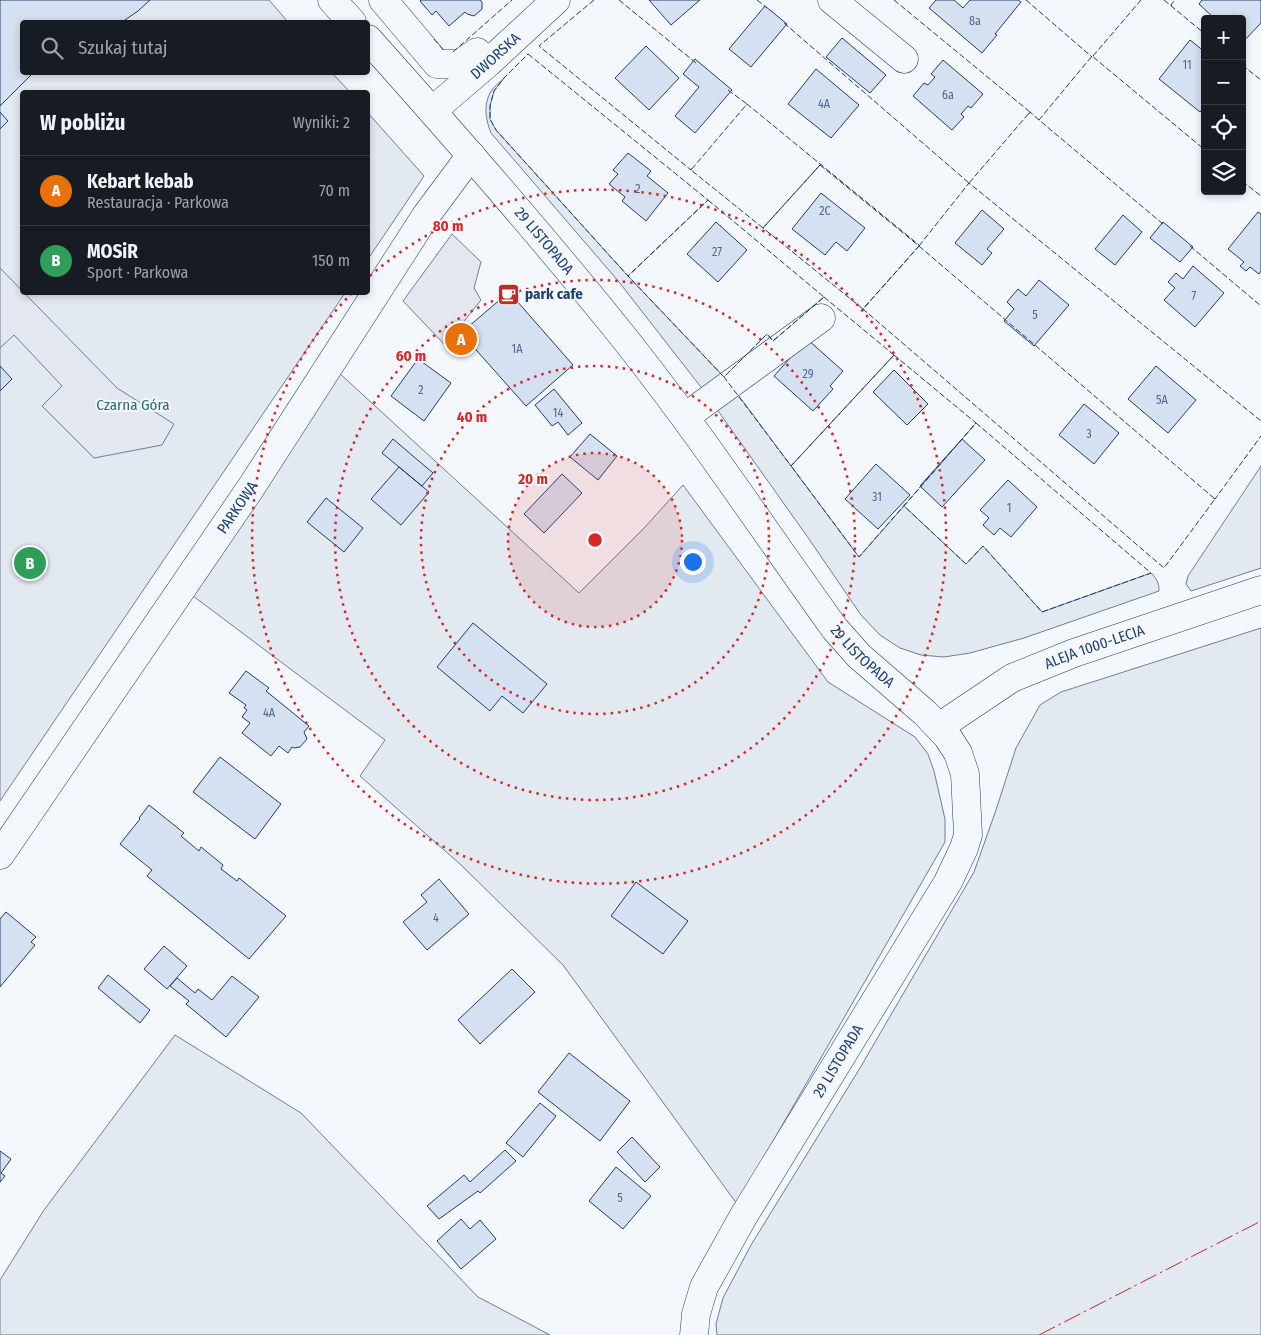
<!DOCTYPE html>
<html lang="pl">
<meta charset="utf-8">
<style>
body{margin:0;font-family:"Fira Sans Condensed",sans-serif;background:#242831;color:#f1f3f6}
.controls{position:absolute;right:15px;top:15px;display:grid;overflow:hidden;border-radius:5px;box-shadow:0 2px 8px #0003}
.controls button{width:45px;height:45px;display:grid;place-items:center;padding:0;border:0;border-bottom:1px solid #363941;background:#171b24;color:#f1f3f6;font:25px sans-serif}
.you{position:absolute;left:692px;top:561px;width:18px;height:18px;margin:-12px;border:4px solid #fff;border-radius:50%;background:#1a73e8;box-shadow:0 0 0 8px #1a73e833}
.badge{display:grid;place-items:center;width:32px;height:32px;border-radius:50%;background:#c62828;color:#fff;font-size:16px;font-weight:700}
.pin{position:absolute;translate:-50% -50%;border:2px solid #fff;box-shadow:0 1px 5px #0006}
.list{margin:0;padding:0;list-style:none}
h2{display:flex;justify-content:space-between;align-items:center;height:65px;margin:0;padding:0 20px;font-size:21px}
h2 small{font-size:16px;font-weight:400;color:#9ea1a6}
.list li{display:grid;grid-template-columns:32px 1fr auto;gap:15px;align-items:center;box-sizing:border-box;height:70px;padding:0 20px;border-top:1px solid #363941}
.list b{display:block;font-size:19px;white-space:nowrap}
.list p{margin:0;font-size:16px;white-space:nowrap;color:#9ea1a6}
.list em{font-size:16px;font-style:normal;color:#9ea1a6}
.icon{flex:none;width:28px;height:28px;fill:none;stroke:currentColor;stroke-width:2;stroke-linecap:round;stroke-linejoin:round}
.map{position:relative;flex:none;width:1261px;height:1335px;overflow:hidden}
.search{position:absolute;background:#171b24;box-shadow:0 2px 8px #0003;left:20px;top:20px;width:350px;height:55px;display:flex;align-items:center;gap:12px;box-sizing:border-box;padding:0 18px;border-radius:5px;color:#9ea1a6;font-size:19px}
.panel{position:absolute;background:#171b24;box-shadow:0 2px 8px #0003;left:20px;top:90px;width:350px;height:205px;border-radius:5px}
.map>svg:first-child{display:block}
</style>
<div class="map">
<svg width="1261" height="1335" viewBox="0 0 1261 1335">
<rect width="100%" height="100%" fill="#f4f7fb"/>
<!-- green -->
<path fill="#e3e9f0" stroke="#687fa3" d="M0,0H269L288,22H22V72L332,73L350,92H22V292L345,293L0,801Z
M504,78L494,91L490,106V119L496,130L628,276L724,377L704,391L619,282L491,133C486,120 483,107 490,93C493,87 500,82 504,78Z
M368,113L424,176L368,259Z
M338,372L579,593L646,526L683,485L828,682L915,737L928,754L934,771L945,819V842L737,1204L563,965L460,864L360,776L385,740L189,593Z
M736,392L859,557L904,506L966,564L983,546L1042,612L1151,573C1157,579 1159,583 1159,591L1024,638L970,653L944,657L921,655L900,648L880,635L861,615L809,539L716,408Z
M1261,466V568L1191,591L1186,584L1188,576Z
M1261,628V1335H717L716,1324L723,1298L751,1245L860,1068L974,872L996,810L1016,748L1040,705L1061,692Z
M175,1035L301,1113L478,1297L550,1335H0V1280L44,1210Z"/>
<!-- parking -->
<path fill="#e3e8f0" stroke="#687fa3" d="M452,234L481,262L474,288L481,300L445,345L403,301Z
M0,268L117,388L174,424L162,445L94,458L42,406L62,386L14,335L0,348Z"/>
<!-- building -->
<path fill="#d5e0f0" stroke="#1d3f73" d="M0,0H150L138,11L122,22H22V72H34L0,106Z
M421,0H480L482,2V9L474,16L467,14L465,12L449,26L436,11L432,15L420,1Z
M649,0H700L671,25Z
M936,0H954L963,8L970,0H1018L1021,2L995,34L997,35L982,53L929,8Z
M1202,0H1261V23L1242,43V19H1215L1199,4Z
M765,6L787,24L751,67L729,49Z
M842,38L886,75L870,93L826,57Z
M1190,40L1205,52V106L1200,112L1159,79Z
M646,46L679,78L649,110L615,78Z
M695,59L732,90L695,133L675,116L699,87L683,74Z
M943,60L983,94L971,108L968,106L961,114L964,117L952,130L913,96L924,83L928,85L935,77L931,74Z
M816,69L859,105L831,138L788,104Z
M0,112L8,121L0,129Z
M628,153L651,171L647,176L668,193L646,221L622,201L625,197L609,184L618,174L613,170Z
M821,193L865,228L847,251L836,242L825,255L792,229Z
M982,210L1004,229L987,249L992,253L982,265L955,243Z
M1258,212L1261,214V271L1259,274L1250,267L1246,271L1240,266L1244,262L1228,249Z
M1123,215L1142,232L1115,265L1095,249Z
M716,222L747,250L718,282L687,254Z
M1163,222L1193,247L1180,262L1150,238Z
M1193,266L1224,293L1195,327L1164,300L1175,288L1168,282L1176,273L1183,279Z
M1039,280L1069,305L1034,346L1004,321L1014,309L1007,302L1018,289L1026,296Z
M509,292L573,365L526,406L461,333Z
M807,339L843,371L830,386L833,389L813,411L774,376Z
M418,359L451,383L424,421L391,396Z
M0,366L12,379L0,391Z
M1156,366L1196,400L1168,433L1128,399Z
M894,370L928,404L907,425L873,392Z
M554,389L582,423L568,435L558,422L552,426L535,405Z
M1084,404L1119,433L1094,464L1059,435Z
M590,434L617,456L598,480L570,457Z
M393,439L433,473L422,486L382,453Z
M962,439L985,460L942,507L920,486Z
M876,464L910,495L878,529L845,499Z
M399,467L429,492L401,525L371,499Z
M562,474L582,493L544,533L524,514Z
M1008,480L1037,507L1011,537L1000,528L994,535L983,525L989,518L980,510Z
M326,498L363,528L344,552L307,522Z
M473,623L547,684L523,713L502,696L490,711L437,667Z
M246,671L269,688L266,691L309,726L304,732L307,739L300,747L294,748L292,747L288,753L279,746L271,756L242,733L250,723L242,717L247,710L244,708L246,705L229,693Z
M220,757L281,804L255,839L193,792Z
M149,805L184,833L181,836L199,851L201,847L223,865L221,869L237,881L239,878L286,916L249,959L147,876L152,870L120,844L140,819L139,818Z
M439,879L469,914L427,950L403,922L427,902L421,895Z
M636,882L688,921L663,954L611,916Z
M6,912L36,937L31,942L35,945L0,987V919Z
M164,946L187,966L167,989L144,969Z
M512,969L535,992L480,1044L458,1020Z
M108,975L150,1010L140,1023L98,988Z
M232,976L259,997L226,1037L186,1004L189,1001L170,986L177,978L195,993L198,989L212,1000Z
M569,1053L630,1101L600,1141L538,1092Z
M540,1103L556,1116L523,1157L506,1143Z
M632,1137L660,1167L645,1182L617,1152Z
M505,1150L516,1161L480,1193L478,1191L439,1219L427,1206L464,1175L470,1182Z
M0,1151L11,1159L1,1173L5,1176L0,1182Z
M616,1167L651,1196L623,1229L589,1201Z
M461,1219L470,1229L480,1220L496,1239L461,1269L437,1241Z"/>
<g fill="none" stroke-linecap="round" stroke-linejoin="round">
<defs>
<g id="minor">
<path d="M332,0L352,22"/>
<path d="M383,0L437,64H460L477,52L487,62"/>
<path d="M832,0L904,59"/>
<path id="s1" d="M368,39C453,134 537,230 617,329C695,426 763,529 835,629L859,656L925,713L947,736L958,753L965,774L968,835L964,848L948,882L743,1217L704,1287L696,1314L694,1335"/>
<path id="s2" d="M432,111L488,63L556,0"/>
<path d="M685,417L821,318"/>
<path id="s3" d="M939,727L1012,678L1074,653L1261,590"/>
<path id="s4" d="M0,855L252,486L425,217L471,155"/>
</g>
</defs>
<!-- minor casing -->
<use href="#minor" stroke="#1d3f73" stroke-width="29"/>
<!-- minor -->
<use href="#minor" stroke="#f4f7fb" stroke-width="28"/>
<!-- fence -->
<path stroke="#1d3f73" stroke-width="1" stroke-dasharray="6 2.5" stroke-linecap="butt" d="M594,0L539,46L691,170L692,168
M619,0L696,63
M757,0L767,8
M894,0L1030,112L969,183L967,182
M1026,0L1092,57
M1164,0L1205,34
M1172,6L1171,5L1175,0
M784,23L969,183L968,185
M434,39L445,52
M453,52L512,0
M528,54L708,200L628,276L496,130L490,119V106L494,91L504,78Z
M1093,56L1141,0
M1242,65L1261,80
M728,90L747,104L746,106
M1029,114L1030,112L1039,120
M820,165L763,228L691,170L747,104L919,245
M820,165L919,246L863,309L763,228Z
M1242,181L1261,196
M708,200L824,297L773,341L767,334L724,377L628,276Z
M1163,224L1039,120L1092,56L1205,150
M919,246L1215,499L1164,568L863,309Z
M919,246L969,183L1261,421
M1190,246L1261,306
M824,297L894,355L791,466L724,377L767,334L773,341Z
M894,355L976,423L859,557L791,466Z
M976,423L1151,573L1042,612L983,546L966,564L904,506Z
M1214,498L1215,499L1261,436"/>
<!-- power -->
<path stroke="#c62828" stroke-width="1" stroke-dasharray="18 4 2.5 4" stroke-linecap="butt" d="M1039,1335L1261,1221"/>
</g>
<!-- distance rings -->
<circle cx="595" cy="540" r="87" fill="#d62828" fill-opacity=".12"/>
<g fill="none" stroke="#d62828" stroke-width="2.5" stroke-dasharray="2.5 5">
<circle cx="595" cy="540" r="87"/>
<circle cx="595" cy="540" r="174"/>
<circle cx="595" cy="540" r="260"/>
<path d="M370 276A347 347 0 1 1 352 293"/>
</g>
<!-- icons -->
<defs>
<symbol id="cafe-square" viewBox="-11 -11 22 22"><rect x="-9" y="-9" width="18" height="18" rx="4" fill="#c62828" stroke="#f4f7fb"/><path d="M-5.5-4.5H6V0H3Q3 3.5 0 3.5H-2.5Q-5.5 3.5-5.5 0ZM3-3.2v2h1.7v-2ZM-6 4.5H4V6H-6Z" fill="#fff"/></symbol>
</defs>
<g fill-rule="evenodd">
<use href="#cafe-square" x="496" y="282" width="25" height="25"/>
</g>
<g text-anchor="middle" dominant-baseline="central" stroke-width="4" stroke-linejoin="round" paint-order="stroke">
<!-- number labels -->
<g font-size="12" fill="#4b6792">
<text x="975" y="21">8a</text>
<text x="1187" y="65">11</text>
<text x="948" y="95">6a</text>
<text x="824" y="104">4A</text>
<text x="638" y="189">2</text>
<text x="825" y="211">2C</text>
<text x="717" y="252">27</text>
<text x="1194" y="296">7</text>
<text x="1035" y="315">5</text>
<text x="517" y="349">1A</text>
<text x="808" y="374">29</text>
<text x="421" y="390">2</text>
<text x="1162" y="400">5A</text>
<text x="558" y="413">14</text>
<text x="1089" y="434">3</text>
<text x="877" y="497">31</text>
<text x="1009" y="508">1</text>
<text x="269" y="713">4A</text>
<text x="436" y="918">4</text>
<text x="620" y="1198">5</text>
</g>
<!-- street labels -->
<g font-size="15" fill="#1d3f73" stroke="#f4f7fb">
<text stroke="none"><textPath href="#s2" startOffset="84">DWORSKA</textPath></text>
<text stroke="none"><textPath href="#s1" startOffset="268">29 LISTOPADA</textPath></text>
<text stroke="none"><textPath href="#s4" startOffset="421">PARKOWA</textPath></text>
<text stroke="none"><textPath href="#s3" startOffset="176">ALEJA 1000-LECIA</textPath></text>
<text stroke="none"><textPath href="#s1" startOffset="792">29 LISTOPADA</textPath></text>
<text transform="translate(838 1061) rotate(-59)">29 LISTOPADA</text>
</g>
<!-- poi labels -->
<g font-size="15" font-weight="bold" fill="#1d3f73" stroke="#f4f7fb" text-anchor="start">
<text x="525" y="294">park cafe</text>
</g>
<!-- park labels -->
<g font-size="15" fill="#2c6c60" stroke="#f4f7fb">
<text x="133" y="405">Czarna Góra</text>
</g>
</g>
<circle cx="595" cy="540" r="8" fill="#d62828" stroke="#f4f7fb" stroke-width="2.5"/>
<g font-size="15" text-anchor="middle" font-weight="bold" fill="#d62828" stroke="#f4f7fb" stroke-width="4" stroke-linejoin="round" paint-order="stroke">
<text x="448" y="231">80 m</text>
<text x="411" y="361">60 m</text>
<text x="472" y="422">40 m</text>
<text x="533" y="484">20 m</text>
</g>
</svg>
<div class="controls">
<button>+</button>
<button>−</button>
<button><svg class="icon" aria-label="locate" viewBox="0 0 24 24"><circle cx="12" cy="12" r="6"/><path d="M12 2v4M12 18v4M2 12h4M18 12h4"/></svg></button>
<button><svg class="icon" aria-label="layers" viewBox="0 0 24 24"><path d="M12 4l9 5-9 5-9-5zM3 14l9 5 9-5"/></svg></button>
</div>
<div class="you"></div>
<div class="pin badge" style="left:461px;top:339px;background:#e8710a">A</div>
<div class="pin badge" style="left:30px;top:563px;background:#2e9e5b">B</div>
<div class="search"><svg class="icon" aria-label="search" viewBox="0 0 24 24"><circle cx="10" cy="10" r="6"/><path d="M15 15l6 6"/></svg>Szukaj tutaj</div>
<section class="panel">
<h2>W pobliżu<small>Wyniki: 2</small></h2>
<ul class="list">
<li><span class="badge" style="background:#e8710a">A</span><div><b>Kebart kebab</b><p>Restauracja · Parkowa</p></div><em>70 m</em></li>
<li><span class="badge" style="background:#2e9e5b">B</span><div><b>MOSiR</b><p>Sport · Parkowa</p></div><em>150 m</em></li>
</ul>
</section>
</div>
